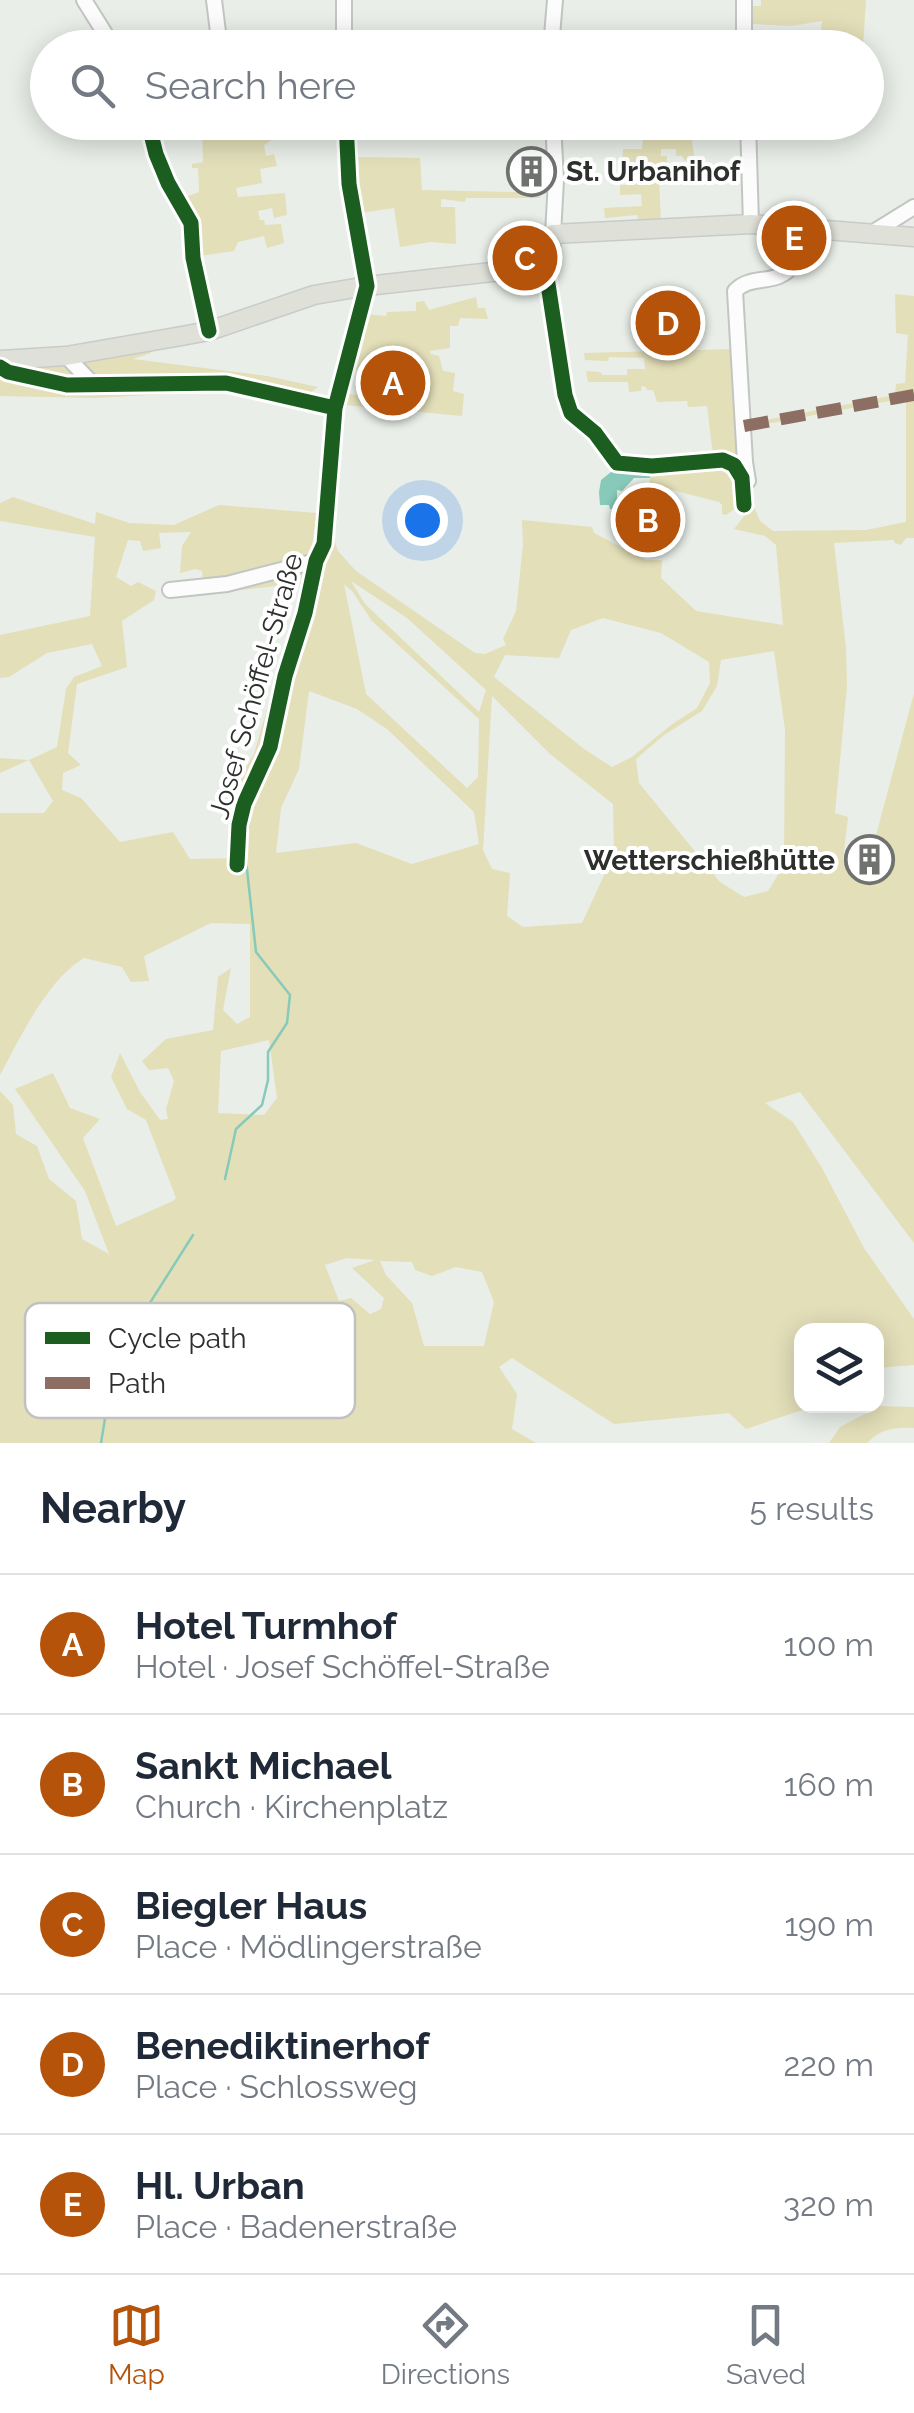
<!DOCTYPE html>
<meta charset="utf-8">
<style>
body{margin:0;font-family:Raleway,sans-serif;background:#f6f6f7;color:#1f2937}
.controls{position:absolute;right:30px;bottom:30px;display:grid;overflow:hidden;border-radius:20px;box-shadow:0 5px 25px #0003}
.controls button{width:90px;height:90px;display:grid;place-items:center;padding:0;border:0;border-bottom:2px solid #e0e1e3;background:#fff;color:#1f2937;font:50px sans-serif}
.you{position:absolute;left:422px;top:520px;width:35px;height:35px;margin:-25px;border:8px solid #fff;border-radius:50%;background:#1a73e8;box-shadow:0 0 0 15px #1a73e833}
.badge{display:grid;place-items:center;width:65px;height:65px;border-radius:50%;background:#b45309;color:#fff;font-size:32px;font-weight:700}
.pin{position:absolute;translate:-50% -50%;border:5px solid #fff;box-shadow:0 2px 10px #0006}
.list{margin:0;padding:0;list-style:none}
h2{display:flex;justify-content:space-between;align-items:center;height:130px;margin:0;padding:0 40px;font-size:42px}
h2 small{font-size:32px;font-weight:400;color:#747a83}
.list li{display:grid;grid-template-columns:65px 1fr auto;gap:30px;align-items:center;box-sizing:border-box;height:140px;padding:0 40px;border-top:2px solid #e0e1e3}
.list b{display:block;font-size:38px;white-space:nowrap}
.list p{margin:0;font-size:32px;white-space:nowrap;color:#747a83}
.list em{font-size:32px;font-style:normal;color:#747a83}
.icon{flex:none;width:55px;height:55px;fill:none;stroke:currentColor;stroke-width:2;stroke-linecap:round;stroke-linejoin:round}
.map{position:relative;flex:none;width:914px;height:1443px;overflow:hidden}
.search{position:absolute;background:#fff;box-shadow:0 5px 25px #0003;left:30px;right:30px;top:30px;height:110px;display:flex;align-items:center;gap:25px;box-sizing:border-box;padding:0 35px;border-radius:55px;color:#747a83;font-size:38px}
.sheet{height:830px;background:#fff}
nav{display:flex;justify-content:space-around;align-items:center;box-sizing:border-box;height:140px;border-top:2px solid #e0e1e3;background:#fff;font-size:28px;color:#747a83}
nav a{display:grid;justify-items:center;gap:5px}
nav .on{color:#b45309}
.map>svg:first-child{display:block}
</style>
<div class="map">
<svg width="914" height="1443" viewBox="0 0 914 1443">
<rect width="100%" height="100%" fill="#e9eee8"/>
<!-- green -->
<path fill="#e3dfb9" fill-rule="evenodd" d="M761,0H866L863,47H820L822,21L792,26L752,24V6H761Z
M258,32L261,47H232L231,36Z
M202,123H271L273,139L264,145L266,156L274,154L277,166L260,169L262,183L236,188L238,197L285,193L287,215L274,218L272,208L258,211L260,220H264L265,225L281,224L284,243L267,248L264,236L238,242L234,251L199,256L183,198L199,192L198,168H192V164L203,162Z
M645,123H679L680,128L691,133L695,162H686L682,156H676V149H661V156H667V177L659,178L661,224L639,225L637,215L605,218L604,208L642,206L641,194L620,195V185H627L629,176L645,175L644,168L622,169L623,149H642Z
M358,157L420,158L422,190L512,192L540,190V198H466L465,202L441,199V207H455L456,244L430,242L400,247L394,208L361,213Z
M895,294L914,296V538H906L901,545L895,543L893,540L834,543L846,648L847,686L835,813L848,817L843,860L871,854L914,693V1243L800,1092L765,1103L793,1122L822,1168L864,1248L914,1319V1365L877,1368L876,1330H802V1406H814L746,1429L729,1413L614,1424L512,1358L499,1367L517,1394L512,1429L536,1443H0V1091L13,1105L16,1134L37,1146L49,1179L76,1201L82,1239L109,1254L85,1191L15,1089L53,1073L70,1108L100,1119L83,1138L116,1226L173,1201L176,1198L146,1120L127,1109L111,1077L120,1053L140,1092L160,1120L168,1119L166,1109L174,1081L168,1068L149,1070L142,1061L166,1039L213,1030L218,977L231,968L223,1010L237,1024L250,1017V924L211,923L144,956L149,981L131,982L122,967L84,958C47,980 20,1038 0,1075V813H44L53,801L29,760L0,773V758L29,760L57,747L66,689L74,677L102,666L92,644L47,653L9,677L0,678V635L90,616L95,537L0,521V503L13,497L95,524L96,512L129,523L174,525L219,505L317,513L311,552L318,568L333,536L338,551L356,571L475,653L485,654L506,645L503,639L516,611L523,545L522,520L592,527L594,533L646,560H662L661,578L696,611L783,625L776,545L765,536L734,529L753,505L760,521L773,531L866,530L906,522V398L745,428V424L895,395L896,384L905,383L908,335L896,333ZM191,532L182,546L180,573L195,569L202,571L205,594L303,583L254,754L226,801L250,803L241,858L190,859L173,832L120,842L81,798L62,790L63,773L81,765L68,753L77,684L127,667L122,621L154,600L156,591L138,582L131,586L116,577L128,540L140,541L143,551L161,548L159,533ZM351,581L407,618L486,690L479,712L365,604ZM344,584L352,591L372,621L479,719L478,777L467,788L366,694ZM603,618L661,633L709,662L710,683L697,708L671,725L632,757L612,767L584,749L494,677L505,655L559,658L571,630ZM774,651L785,730L784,865L768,891L744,897L720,882L639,783L636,759L664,735L702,711L717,686L721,660ZM309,691L357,709L387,729L474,812L479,844L412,864L356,843L276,853L281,808L299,769ZM492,696L550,754L613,804L614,854L582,923L523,927L507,916L510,873L492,869L483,850ZM269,1040L277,1098L264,1115L218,1113L221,1051ZM347,1258L375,1260L352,1268L384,1298L381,1309L370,1314L351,1298L339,1301L325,1265ZM380,1261L412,1262L415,1270L432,1276L456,1267L482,1272L494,1302L484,1346H424L412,1303L386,1275Z
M476,297L478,308H485L488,319L460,318L458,326H450V348L430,351L431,354L439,356L443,371L455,373L453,391L464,394L462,416L345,405L347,394L420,401L421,394L429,393L430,374L353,370L365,314L386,316L387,312L416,311V302L424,301L429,310Z
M151,346V353L133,359L267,376L318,387L307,395L229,379L223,391L95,398L0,396V366Z
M734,349L741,457L713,455L707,406L688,407L687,401L657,402L653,390H647L646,387L642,386L641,391L629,392L628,382H588L586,371L600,372L602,375H627V369H645L644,358L609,357L608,361L585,360L584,353Z
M722,463L736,471L739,496L736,508L726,515L722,514V505L719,502L649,484L652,469Z
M880,1406L914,1407V1428C894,1427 882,1428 867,1443H829L840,1427Z"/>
<!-- water -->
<path fill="#87caba" d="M616,468L652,469L650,478H634L622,491L617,490V509H610L609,505H600L599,492L601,480Z"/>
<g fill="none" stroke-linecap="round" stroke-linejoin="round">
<!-- stream -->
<path stroke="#87caba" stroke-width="2.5" d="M268,768L276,752L296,665
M225,1179L236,1129L262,1105L268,1080V1052L287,1023L290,995L256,952L245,851L252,802
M101,1443L114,1364L127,1339L193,1235"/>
<defs>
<path id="minor" d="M84,0L114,48
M214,0L220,48
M344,0V48
M744,0V48
M551,48L555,0
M148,122L156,154L168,183L191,223L193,258L209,331
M748,122L751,224
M872,233L914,207
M553,234L556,180L553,122
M546,271L565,395L571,413L595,433L617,463L652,466L723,460L734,465L742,478L744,505
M66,356L92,383
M0,367L8,372L67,385L226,383L335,408
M748,481L745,462L735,291C752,273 777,287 793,265
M170,590L227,584L316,561
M237,865L239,825L244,804L270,747L285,676L305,613L316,561L324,544L335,408L367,286L349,184L346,122"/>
<path id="major" d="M0,360L66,356L176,337L209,331L314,295L367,286L492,272L546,271L553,234L751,224L914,237"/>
</defs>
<!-- minor casing -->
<use href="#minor" stroke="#c2c6c2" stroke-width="18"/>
<!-- major casing -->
<use href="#major" stroke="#c9cbc9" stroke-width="21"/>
<!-- minor -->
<use href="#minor" stroke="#fcfcfc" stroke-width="14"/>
<!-- major -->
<use href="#major" stroke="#dfe1d8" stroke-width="18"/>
<!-- quiet -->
<path stroke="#8d6e63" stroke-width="12" stroke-dasharray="25 12" stroke-linecap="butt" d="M744,426L914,395"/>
<defs>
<path id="cycleway" d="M148,122L156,154L168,183L191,223L193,258L209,331
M546,271L565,395L571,413L595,433L617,463L652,466L723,460L734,465L742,478L744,505
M0,367L8,372L67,385L226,383L335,408
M237,865L239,825L244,804L270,747L285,676L305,613L316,561L324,544L335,408L367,286L349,184L346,122"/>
</defs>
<!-- cycleway casing -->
<use href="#cycleway" stroke="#fff" stroke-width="21"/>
<!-- cycleway -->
<use href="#cycleway" stroke="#1b5e20" stroke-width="15"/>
</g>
<!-- icons -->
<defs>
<symbol id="building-ring" viewBox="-11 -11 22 22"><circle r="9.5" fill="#fff" stroke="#6f726e" stroke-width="1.5"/><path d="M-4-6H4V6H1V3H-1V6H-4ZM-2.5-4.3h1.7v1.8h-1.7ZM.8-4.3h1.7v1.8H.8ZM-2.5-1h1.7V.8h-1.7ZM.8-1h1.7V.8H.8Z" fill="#6f726e"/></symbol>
</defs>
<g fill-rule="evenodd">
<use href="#building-ring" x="504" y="144" width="55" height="55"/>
<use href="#building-ring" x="842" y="832" width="55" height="55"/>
</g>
<g text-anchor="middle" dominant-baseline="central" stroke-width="8" stroke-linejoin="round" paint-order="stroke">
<!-- poi labels -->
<g font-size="28" font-weight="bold" fill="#2d302c" stroke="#fff" text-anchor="start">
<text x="566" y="171">St. Urbanihof</text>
<text x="835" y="860" text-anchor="end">Wetterschießhütte</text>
</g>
<!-- street labels -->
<g font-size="28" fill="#2d302c" stroke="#fff">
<text transform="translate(256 686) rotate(-74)">Josef Schöffel-Straße</text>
</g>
</g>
<!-- legend -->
<rect x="25" y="1303" width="330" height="115" rx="15" fill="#fff" stroke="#c0c1c0" stroke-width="2.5"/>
<rect x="45" y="1332" width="45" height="12" fill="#1b5e20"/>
<rect x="45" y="1377" width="45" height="12" fill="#8d6e63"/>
<g font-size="28" fill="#2d302c">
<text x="108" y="1348">Cycle path</text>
<text x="108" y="1393">Path</text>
</g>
</svg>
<div class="controls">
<button><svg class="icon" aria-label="layers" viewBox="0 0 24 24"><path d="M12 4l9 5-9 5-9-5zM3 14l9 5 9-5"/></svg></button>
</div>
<div class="you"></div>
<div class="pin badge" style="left:393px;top:383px">A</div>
<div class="pin badge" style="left:648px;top:520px">B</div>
<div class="pin badge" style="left:525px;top:258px">C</div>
<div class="pin badge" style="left:668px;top:323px">D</div>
<div class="pin badge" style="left:794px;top:238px">E</div>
<div class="search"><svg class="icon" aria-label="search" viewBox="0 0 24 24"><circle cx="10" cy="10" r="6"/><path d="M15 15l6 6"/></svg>Search here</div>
</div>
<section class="sheet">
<h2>Nearby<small>5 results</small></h2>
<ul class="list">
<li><span class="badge">A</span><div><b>Hotel Turmhof</b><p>Hotel · Josef Schöffel-Straße</p></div><em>100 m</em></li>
<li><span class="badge">B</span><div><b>Sankt Michael</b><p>Church · Kirchenplatz</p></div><em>160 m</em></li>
<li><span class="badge">C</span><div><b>Biegler Haus</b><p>Place · Mödlingerstraße</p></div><em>190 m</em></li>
<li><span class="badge">D</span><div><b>Benediktinerhof</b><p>Place · Schlossweg</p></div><em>220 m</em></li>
<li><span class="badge">E</span><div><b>Hl. Urban</b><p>Place · Badenerstraße</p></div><em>320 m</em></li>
</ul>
</section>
<nav>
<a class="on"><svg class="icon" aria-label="map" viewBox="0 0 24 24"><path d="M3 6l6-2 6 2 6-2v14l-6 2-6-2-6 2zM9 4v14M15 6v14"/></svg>Map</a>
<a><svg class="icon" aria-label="directions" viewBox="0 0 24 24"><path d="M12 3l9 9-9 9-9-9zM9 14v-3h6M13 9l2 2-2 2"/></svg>Directions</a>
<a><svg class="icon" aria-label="saved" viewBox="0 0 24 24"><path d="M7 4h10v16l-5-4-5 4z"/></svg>Saved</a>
</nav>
